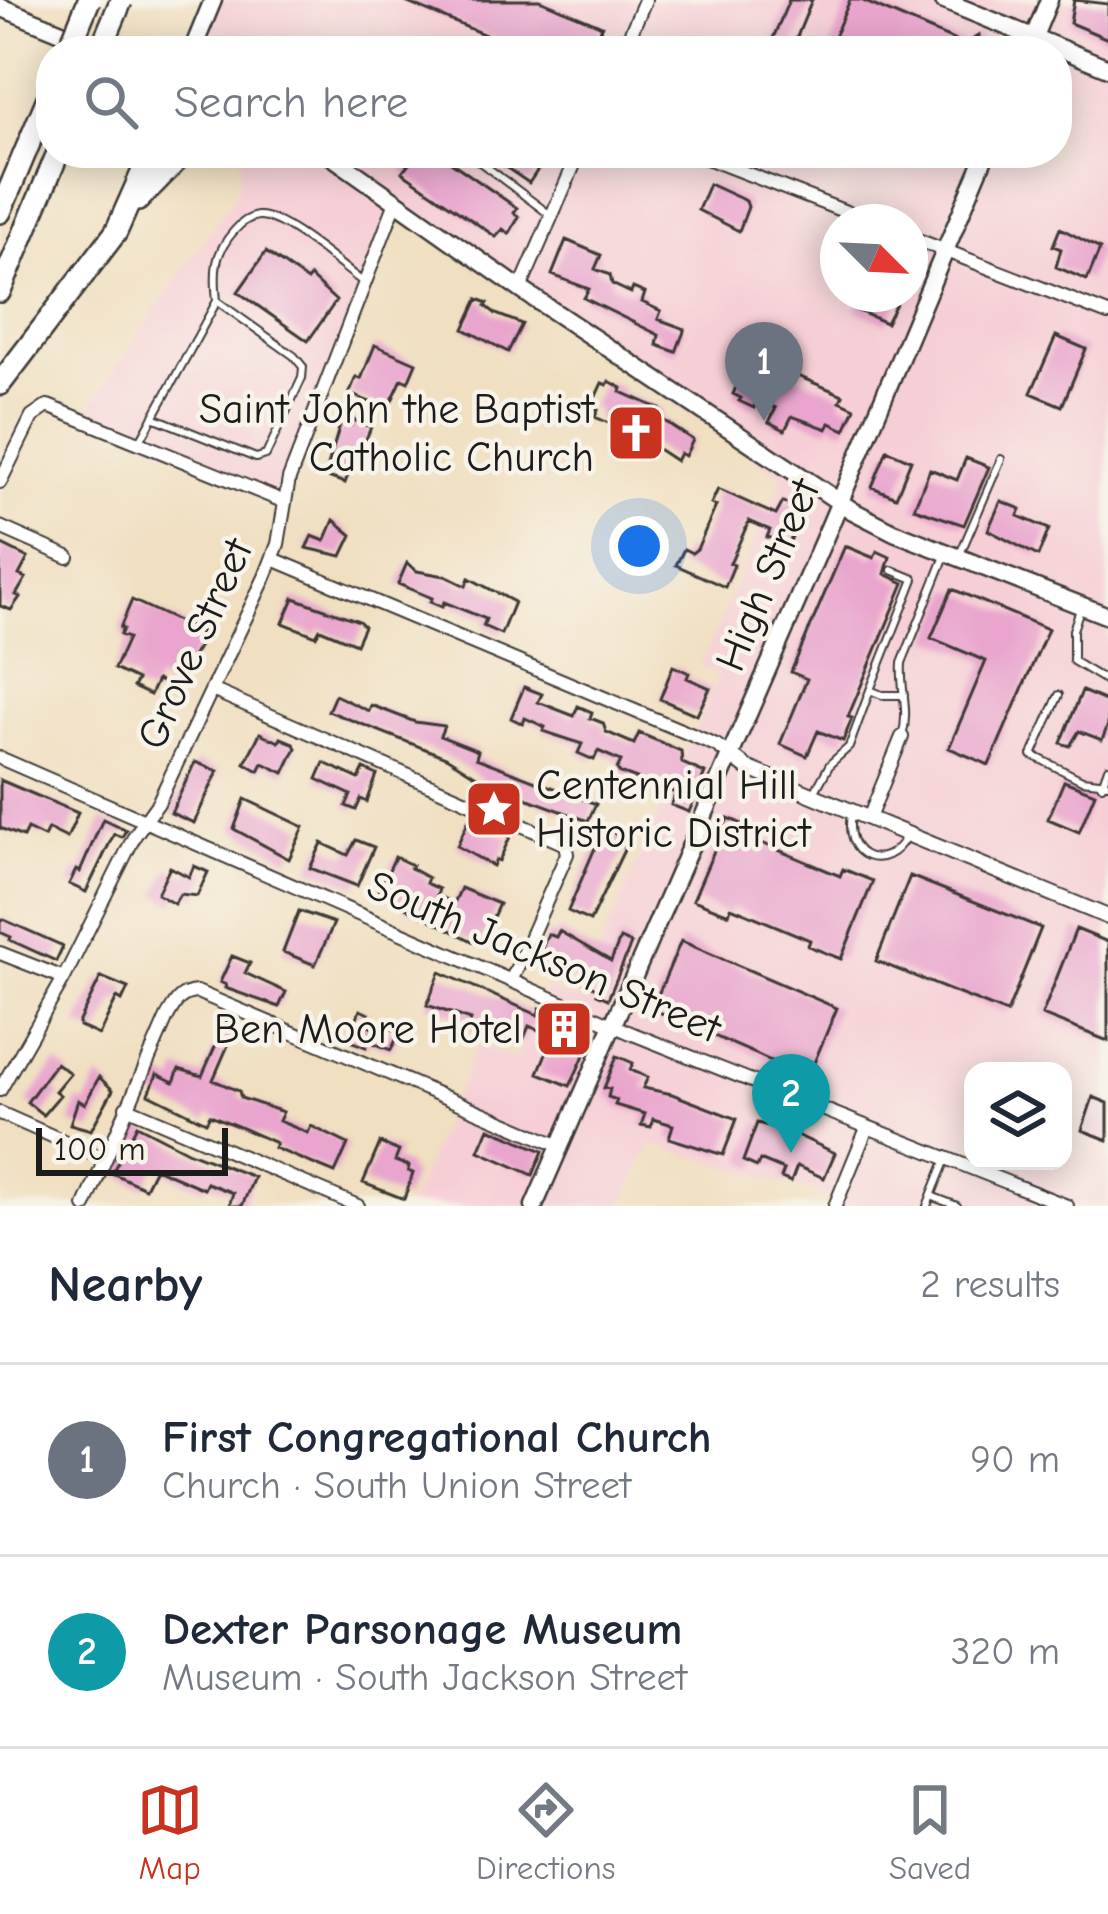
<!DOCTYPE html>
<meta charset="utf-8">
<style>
body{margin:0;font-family:"Comic Neue",sans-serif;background:#f2f2f3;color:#1f2937}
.controls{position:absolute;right:36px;bottom:36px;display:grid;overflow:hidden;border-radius:24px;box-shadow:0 6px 30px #0003}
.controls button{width:108px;height:108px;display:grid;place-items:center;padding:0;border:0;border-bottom:3px solid #e0e1e3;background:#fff;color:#1f2937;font:60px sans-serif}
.compass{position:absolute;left:820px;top:204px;width:108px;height:108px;border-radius:50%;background:#fff;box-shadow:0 6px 30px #0003;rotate:114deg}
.scale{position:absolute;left:36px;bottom:30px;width:192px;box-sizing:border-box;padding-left:12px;border:6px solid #1c1c1c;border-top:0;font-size:33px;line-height:42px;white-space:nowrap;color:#1c1c1c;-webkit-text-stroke:9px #f7f3e8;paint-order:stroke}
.you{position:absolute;left:639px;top:546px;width:42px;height:42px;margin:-30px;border:9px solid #fff;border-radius:50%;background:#1a73e8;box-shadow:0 0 0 18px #1a73e833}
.badge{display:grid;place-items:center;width:78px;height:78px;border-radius:50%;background:#c8321e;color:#fff;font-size:39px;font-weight:700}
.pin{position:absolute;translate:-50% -99px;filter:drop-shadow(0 3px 6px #0008)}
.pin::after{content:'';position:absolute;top:63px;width:42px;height:36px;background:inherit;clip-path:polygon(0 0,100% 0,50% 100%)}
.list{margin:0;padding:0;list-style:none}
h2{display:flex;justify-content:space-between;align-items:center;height:156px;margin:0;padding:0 48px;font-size:51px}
h2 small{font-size:39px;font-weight:400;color:#747a83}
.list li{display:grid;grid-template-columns:78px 1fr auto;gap:36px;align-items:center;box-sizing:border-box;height:192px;padding:0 48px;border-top:3px solid #e0e1e3}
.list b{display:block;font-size:45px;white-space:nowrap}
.list p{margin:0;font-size:39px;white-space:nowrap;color:#747a83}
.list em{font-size:39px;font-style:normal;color:#747a83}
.icon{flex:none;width:66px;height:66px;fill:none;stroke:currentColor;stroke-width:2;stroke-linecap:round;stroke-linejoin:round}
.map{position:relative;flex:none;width:1108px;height:1206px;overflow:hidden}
.search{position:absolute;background:#fff;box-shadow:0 6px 30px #0003;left:36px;right:36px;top:36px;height:132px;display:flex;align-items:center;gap:30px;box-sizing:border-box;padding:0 42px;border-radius:48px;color:#747a83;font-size:45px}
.sheet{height:540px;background:#fff}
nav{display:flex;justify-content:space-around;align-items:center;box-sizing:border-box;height:168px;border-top:3px solid #e0e1e3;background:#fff;font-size:33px;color:#747a83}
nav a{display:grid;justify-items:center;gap:6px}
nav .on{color:#c8321e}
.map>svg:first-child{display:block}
</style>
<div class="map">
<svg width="1108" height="1206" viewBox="0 0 1108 1206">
<rect width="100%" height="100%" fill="#f7f3e8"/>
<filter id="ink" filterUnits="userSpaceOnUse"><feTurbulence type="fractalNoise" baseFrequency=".00833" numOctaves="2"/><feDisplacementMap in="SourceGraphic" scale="24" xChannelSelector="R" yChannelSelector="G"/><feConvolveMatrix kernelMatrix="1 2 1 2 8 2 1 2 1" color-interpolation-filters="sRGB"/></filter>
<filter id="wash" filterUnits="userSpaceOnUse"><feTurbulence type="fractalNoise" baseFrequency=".004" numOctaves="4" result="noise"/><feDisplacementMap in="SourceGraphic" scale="48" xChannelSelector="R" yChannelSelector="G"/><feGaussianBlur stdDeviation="2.7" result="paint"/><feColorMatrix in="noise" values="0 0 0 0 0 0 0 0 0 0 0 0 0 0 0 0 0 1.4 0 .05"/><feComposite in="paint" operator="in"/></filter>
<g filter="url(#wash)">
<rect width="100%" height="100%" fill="#f0dfc0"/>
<!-- built -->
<path fill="#f6cfd6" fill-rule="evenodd" d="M206,0H1108V1206H842L843,1201L651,1144L623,1206H408L477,1045L515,1059L546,988L578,1001L718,676L700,666L783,477L398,213L277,495L84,414L237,192L242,153H1057V51H184ZM838,222H910V294H838ZM973,1071H1063V1161H973Z"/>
<g id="blocks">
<!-- building -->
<path fill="#e9a5cd" d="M401,0H540L602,26L591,51H524Z
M789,0H812L792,49L772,41Z
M850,0H861L965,45L979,35L980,51H828Z
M1074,0L1108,4V39L1070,23Z
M408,153H438L517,208L514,213L519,217L509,234L503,229L496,237L402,172L409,163L405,159Z
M485,153H549L529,183Z
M709,184L746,201L748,207L739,231L698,210Z
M1060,228L1100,249L1087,280L1056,267L1061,249L1053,246Z
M566,240L601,255L595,269L610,275L612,284L631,293L633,288L645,293L642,302L661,311L658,319L685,329L676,352L657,345L659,335L584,298L589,289L552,275Z
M266,252L307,281L310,277L336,301L308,341L238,292Z
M863,294H901L886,323L856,310Z
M478,299L488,303L486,306L496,314L522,324L508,352L464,329Z
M1056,336L1086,349L1062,406L1031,393Z
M375,345L416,363L408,382L402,379L388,409L349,394L356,377L361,379Z
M750,356L843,395L840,401L855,408L845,430L830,423L827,429L792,416L785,430L769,422L776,408L757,400L754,408L739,401L741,398L733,394Z
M609,381L622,388L621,392L660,409L663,420L693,440L685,456L680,453L676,461L647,442L640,453L625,455L620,451L615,440L622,429L595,417L598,410L591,407L602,383L607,385Z
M353,420L371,427L362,449L358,448L345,483L325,476L341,421L351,425Z
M887,450L911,460L896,497L872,487Z
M966,458L989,467L964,525L914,508L930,469L957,480Z
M718,489L776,515L783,502L789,505L791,500L806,508L789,543L767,537L770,530L749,521L730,563L734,565L725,587L676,565L684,549L692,553L697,549L716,506L711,504Z
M1001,501L1021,509L1018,516L1049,529L1038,556L988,530Z
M334,520L352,535L342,556L306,548L312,536L325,541Z
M0,544L28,558L19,575L26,578L16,595L20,597L11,610L0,606Z
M845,546L874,558L877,551L890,557L885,574L904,583L848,717L852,718L843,741L818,731L807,756L780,744L807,679L791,672Z
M407,563L417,571L445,576L466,586L469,578L514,602L501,634L483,626L486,619L444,602L442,607L430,602L432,598L398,584Z
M952,589L1048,629L989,765L949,748L986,661L931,638Z
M294,598L359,621L364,626L356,644L320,629L316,636L283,623Z
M132,600L201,632L198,637L203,639L173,688L157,680L150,695L133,687L137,680L114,669L128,638L120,635L123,629L120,628Z
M673,666L689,673L687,678L710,688L697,715L660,699Z
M524,687L542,694L538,702L574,716L578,706L592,712L590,718L603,723L606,732L634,744L639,733L681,751L682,763L705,773L689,812L671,805L676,793L620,773L617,769L621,761L598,751L594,760L578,753L582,744L543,731L545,727L525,718L523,724L511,718Z
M1082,691L1108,702V725L1102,740L1079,731L1070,746L1061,743Z
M335,695L369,711L371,705L415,722L444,726L440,736L478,751L476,758L596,804L588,821L491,785L446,757L328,711Z
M260,733L279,742L281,738L293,743L296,748L284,773L263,763L259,771L245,763Z
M195,762L218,771L194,823L171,813Z
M324,763L359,779L364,769L377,775L367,802L361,799L356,810L346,806L351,795L317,779Z
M0,780L78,813L67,838L48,829L44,837L27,829L23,837L0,828Z
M1064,781L1095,793L1079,832L1048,819Z
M245,799L304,827L289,859L234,829Z
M728,818L763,833L759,842L840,876L843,869L873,881L841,959L808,946L810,940L731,907L729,914L693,900Z
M103,819L126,830L122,837L114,834L86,892L69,884L76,870L80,872Z
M469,819L510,837L499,861L496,860L493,866L457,846Z
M604,827L625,840L624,850L590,921L568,911Z
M356,840L374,847L357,886L310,868L322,843L348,855Z
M395,857L412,865L410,868L428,878L426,883L439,889L437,895L454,903L461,888L499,904L480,945L378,893Z
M194,866L208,872L197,896L180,894L174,904L157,894L170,867L189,877Z
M910,876L1041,928L1007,1013L876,961Z
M299,911L334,923L315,965L283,952Z
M0,918L63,946L56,961L10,940L11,937L0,932Z
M1076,929L1108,942V1041L1042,1015Z
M559,931L611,961L620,939L631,944L608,999L597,994L599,990L587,983L535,965L548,934L556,937Z
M681,941L837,1008L808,1077L652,1009Z
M232,956L250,963L245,973L286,992L279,1007L225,988L226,985L220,982Z
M440,972L538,1015L540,1008L595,1031L570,1086L538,1073L553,1036L529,1026L522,1043L482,1024L479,1032L468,1028L471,1020L427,1005Z
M101,977L128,988L122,1001L117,998L99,1035L79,1026V1021Z
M360,1010L369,1014L365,1023L387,1035L390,1028L400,1032L391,1050L369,1041L366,1047L348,1040Z
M226,1022L236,1027L213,1080L239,1091L241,1098L283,1112L279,1121L308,1133L311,1126L348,1144L335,1173L274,1148L276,1143L237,1126L210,1115L206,1122L149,1094L157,1074L174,1082L179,1069L202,1076Z
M617,1056L633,1063L630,1070L648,1077L643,1088L672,1094L737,1119L723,1155L669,1138L673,1125L653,1119L651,1127L641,1125L645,1114L615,1105L617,1100L608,1097L610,1089L604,1088Z
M56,1063L70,1073L55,1091L60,1095L43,1115L27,1102Z
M99,1077L113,1090L91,1130L70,1124L78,1100L85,1104Z
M1093,1097L1108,1103V1140L1082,1130Z
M757,1123L788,1131L835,1153L824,1178L797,1166L791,1182L781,1178L784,1170L760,1160L757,1167L743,1161Z
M137,1125L189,1152L254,1177L242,1206H229L233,1193L207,1183L204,1189L155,1168L145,1188L112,1173Z
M489,1128L543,1151L533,1175L479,1151Z
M380,1143L399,1151L395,1161L409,1166L408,1171L413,1173L404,1199L363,1183Z"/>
</g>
</g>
<g filter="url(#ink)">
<use href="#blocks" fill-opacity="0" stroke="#3c3935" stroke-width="3"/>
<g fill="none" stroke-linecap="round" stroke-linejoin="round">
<defs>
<path id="service" d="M468,153L549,214
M217,301C214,272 214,253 234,231C240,224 249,217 258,216C282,214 342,267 363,282
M139,443L217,301L294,356L303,367L302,378L266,455L256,458L153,417
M960,554L1001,459
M892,570L914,579L870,690L882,695H904
M1081,606L1073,630V661L1108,682
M1059,695L1032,755L1082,780L1108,783
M902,737C910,709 900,691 902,663L945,556
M1102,785L1108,768
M813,795L830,764L849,747L870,690
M851,815C843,857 885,876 907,835
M931,1196L946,1159
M927,1206L931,1196L957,1206"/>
<path id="minor" d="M623,51L645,0
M694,153L872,222
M910,237L1108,314
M520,289L579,153
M0,482L32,417L48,406L285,502
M0,527L68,557
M273,559L716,745L730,755
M212,690L565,844L567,854L512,979
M0,758L633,1034L1067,1206
M869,818L902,737
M0,953L64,978
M0,1090L64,978L135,835L158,803L265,577L278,544L289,479L396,202
M126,1107L358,1206
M0,1113L104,1159
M85,1206L167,1017C175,1003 179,993 197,992L560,1146
M835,1206L867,1128"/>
<path id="tertiary" d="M730,755L747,768L1108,917"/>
<path id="secondary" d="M942,0L1108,68
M0,7L108,51
M192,51L213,0
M1028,51L1049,0
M327,153L520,289L853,511L894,532L1108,616
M534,1206L831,523L986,153"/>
<path id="motorway" d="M138,200L184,153
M0,212L51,91
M0,291L58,153
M0,384L116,232L151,153"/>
</defs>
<!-- service casing -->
<use href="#service" stroke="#3c3935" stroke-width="10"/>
<!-- minor casing -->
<use href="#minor" stroke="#3c3935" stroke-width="16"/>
<!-- tertiary casing -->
<use href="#tertiary" stroke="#3c3935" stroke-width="18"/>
<!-- secondary casing -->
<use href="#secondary" stroke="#3c3935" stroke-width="21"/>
<!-- motorway casing -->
<use href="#motorway" stroke="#3c3935" stroke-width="26"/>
<!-- service -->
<use href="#service" stroke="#fff" stroke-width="6"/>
<!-- minor -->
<use href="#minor" stroke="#fff" stroke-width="12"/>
<!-- tertiary -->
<use href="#tertiary" stroke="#fff" stroke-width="14"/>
<!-- secondary -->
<use href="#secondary" stroke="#fff" stroke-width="16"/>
<!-- motorway -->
<use href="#motorway" stroke="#fff" stroke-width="21"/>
<defs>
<path id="motorway-bridge" d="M68,51L89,0
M100,51L121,1"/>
</defs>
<!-- motorway-bridge casing -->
<use href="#motorway-bridge" stroke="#3c3935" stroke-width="26" stroke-linecap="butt"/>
<!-- motorway-bridge -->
<use href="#motorway-bridge" stroke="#fff" stroke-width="21"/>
</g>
</g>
<!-- icons -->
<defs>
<symbol id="church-square" viewBox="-11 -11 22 22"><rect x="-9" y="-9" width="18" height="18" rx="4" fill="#c8321e" stroke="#f7f3e8"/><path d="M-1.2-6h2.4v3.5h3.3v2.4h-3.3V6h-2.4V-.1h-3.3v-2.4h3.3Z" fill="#fff"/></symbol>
<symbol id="sight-square" viewBox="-11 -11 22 22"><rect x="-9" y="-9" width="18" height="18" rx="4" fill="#c8321e" stroke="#f7f3e8"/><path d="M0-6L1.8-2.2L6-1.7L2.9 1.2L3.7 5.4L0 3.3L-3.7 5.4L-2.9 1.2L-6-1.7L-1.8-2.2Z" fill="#fff"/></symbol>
<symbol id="building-square" viewBox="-11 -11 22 22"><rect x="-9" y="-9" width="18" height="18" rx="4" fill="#c8321e" stroke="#f7f3e8"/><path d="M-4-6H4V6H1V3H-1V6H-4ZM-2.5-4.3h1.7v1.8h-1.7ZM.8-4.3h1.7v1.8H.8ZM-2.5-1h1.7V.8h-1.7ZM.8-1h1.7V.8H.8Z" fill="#fff"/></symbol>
</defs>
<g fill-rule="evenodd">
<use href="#church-square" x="603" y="400" width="66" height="66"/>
<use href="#sight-square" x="461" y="776" width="66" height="66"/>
<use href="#building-square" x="531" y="996" width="66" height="66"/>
</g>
<g text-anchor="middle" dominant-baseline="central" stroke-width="9" stroke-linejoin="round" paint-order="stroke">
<!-- poi labels -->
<g font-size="42" fill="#1c1c1c" stroke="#f7f3e8" text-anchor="end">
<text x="594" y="409">Saint John the Baptist<tspan x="594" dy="48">Catholic Church</tspan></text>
<text x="536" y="785" text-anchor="start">Centennial Hill<tspan x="536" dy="48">Historic District</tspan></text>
<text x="522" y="1029">Ben Moore Hotel</text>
</g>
<!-- street labels -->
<g font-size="42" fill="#1c1c1c" stroke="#f7f3e8">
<text transform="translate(768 575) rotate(-67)">High Street</text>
<text transform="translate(195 644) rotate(-66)">Grove Street</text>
<text transform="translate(544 957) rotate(23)">South Jackson Street</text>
</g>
</g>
</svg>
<div class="controls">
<button><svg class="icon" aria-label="layers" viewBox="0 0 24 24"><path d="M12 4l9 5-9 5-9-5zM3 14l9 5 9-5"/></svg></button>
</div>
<svg class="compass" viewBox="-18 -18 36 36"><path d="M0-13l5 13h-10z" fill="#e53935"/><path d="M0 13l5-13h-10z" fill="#747a83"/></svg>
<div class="scale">100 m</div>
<div class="you"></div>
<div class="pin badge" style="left:764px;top:421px;background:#6b7280">1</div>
<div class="pin badge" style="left:791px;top:1153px;background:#0f9aa8">2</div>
<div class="search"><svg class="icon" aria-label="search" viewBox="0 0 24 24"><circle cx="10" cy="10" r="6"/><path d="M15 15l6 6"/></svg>Search here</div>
</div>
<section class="sheet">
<h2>Nearby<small>2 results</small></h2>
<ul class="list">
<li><span class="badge" style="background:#6b7280">1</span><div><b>First Congregational Church</b><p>Church · South Union Street</p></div><em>90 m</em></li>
<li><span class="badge" style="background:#0f9aa8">2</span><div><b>Dexter Parsonage Museum</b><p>Museum · South Jackson Street</p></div><em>320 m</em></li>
</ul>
</section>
<nav>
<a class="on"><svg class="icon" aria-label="map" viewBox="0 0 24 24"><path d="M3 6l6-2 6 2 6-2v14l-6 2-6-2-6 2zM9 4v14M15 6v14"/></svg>Map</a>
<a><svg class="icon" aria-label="directions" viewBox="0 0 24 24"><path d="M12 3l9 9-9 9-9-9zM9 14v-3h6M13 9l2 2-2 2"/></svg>Directions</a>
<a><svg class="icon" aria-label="saved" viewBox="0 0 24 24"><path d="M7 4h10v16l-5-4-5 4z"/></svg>Saved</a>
</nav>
